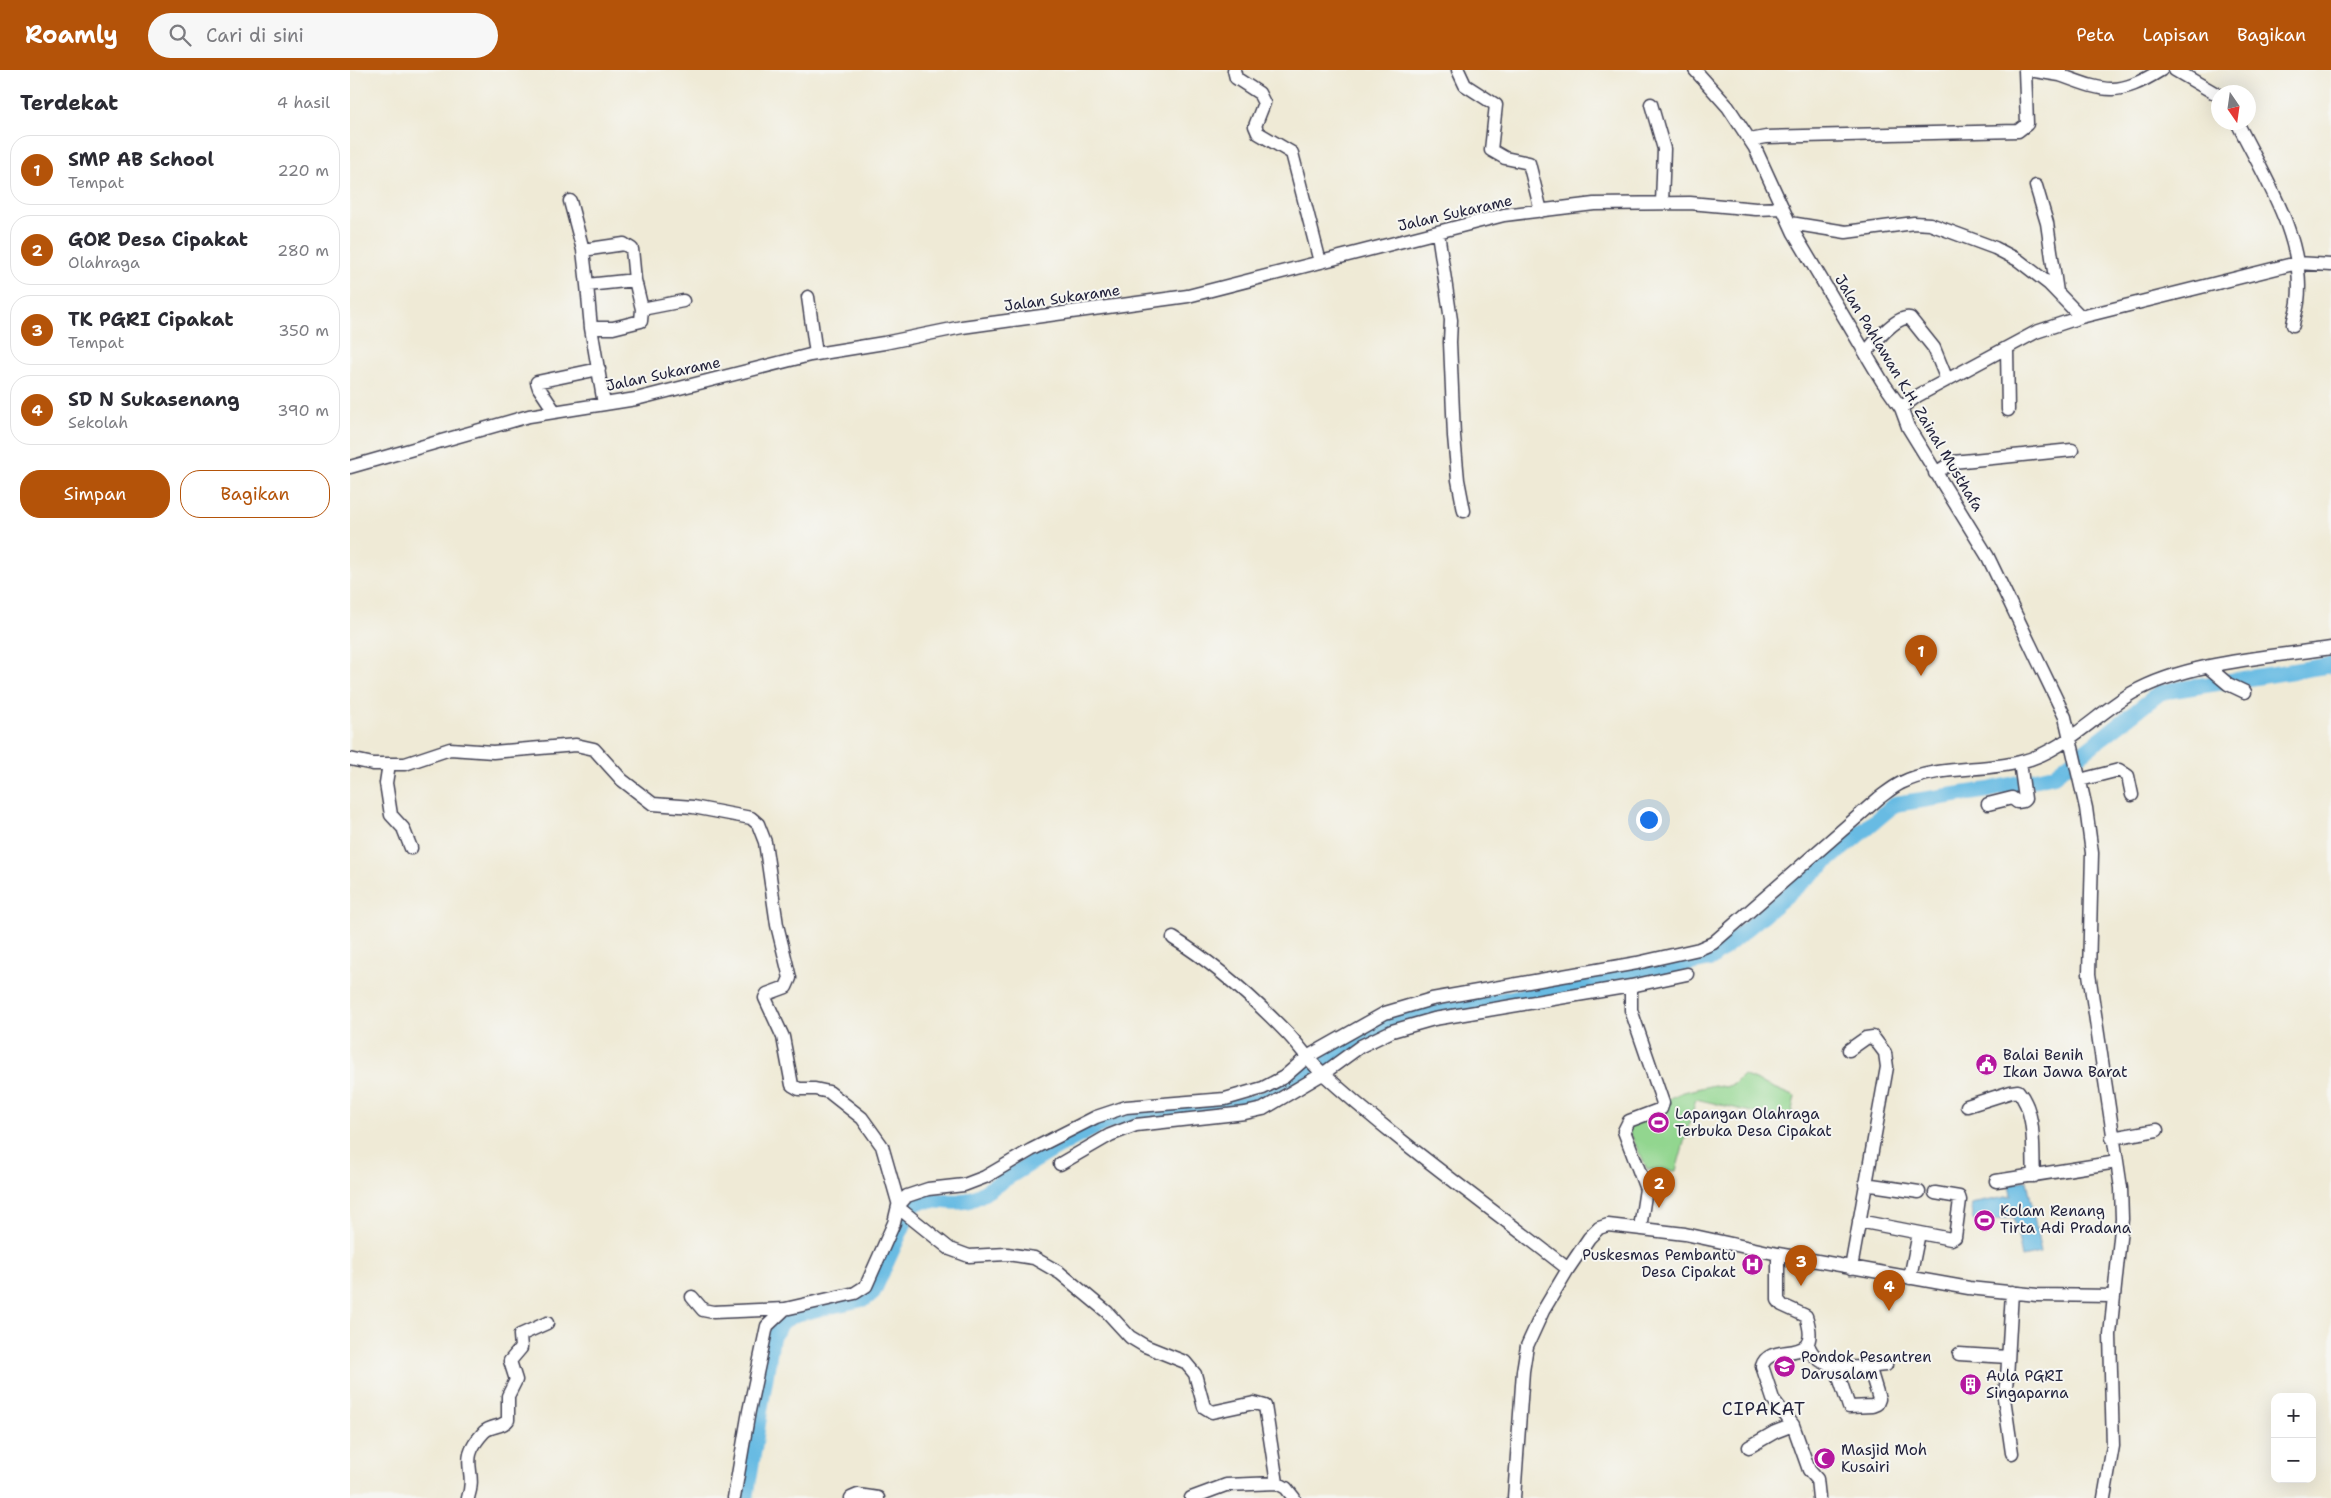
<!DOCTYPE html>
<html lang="id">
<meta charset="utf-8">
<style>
body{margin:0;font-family:"Shantell Sans",sans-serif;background:#f7f7f7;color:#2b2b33}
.controls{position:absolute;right:15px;bottom:15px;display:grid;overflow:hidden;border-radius:10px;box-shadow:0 5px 20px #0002}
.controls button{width:45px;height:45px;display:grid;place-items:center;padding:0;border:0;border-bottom:1px solid #e1e1e2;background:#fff;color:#2b2b33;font:25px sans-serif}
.compass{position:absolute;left:1861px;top:15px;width:45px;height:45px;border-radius:50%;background:#fff;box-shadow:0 5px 20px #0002;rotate:167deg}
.you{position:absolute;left:1298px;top:749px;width:18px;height:18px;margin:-12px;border:4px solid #fff;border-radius:50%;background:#1a73e8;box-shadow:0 0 0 8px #1a73e833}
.badge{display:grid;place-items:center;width:32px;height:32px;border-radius:50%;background:#b45309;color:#fff;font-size:16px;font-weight:700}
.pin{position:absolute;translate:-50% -41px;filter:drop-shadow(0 1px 2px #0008)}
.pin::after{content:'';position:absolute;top:26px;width:18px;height:15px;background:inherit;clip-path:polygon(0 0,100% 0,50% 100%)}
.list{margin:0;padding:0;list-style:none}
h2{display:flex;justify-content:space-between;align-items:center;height:65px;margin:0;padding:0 20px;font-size:21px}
h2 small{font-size:16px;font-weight:400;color:#7c7c81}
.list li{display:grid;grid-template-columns:32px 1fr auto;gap:15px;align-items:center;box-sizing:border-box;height:70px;margin:0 10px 10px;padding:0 10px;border:1px solid #e1e1e2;border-radius:20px}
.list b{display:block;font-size:19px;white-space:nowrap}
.list p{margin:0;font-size:16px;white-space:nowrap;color:#7c7c81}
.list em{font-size:16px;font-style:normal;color:#7c7c81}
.actions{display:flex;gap:10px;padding:15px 20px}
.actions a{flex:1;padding:11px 0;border:1px solid #b45309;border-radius:20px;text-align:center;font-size:18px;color:#b45309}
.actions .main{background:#b45309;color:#fff}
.icon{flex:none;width:28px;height:28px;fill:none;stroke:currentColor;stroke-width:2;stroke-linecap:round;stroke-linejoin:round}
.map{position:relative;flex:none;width:1981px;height:1428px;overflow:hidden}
header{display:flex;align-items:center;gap:30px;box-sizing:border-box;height:70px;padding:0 25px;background:#b45309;color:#fff}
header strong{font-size:24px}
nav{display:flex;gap:28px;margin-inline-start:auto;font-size:18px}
.search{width:350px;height:45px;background:#f7f7f7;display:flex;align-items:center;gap:12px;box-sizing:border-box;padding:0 18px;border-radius:28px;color:#7c7c81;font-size:19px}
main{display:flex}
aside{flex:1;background:#fff}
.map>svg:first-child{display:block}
</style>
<header>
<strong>Roamly</strong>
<div class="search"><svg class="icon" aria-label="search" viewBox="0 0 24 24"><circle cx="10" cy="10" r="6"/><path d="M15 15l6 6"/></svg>Cari di sini</div>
<nav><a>Peta</a><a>Lapisan</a><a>Bagikan</a></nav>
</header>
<main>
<aside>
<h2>Terdekat<small>4 hasil</small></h2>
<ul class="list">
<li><span class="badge">1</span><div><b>SMP AB School</b><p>Tempat</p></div><em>220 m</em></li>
<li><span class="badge">2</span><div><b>GOR Desa Cipakat</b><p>Olahraga</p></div><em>280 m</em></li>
<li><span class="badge">3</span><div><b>TK PGRI Cipakat</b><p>Tempat</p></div><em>350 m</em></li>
<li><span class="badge">4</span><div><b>SD N Sukasenang</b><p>Sekolah</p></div><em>390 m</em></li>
</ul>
<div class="actions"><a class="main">Simpan</a><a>Bagikan</a></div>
</aside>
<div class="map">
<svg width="1981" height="1428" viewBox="0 0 1981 1428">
<rect width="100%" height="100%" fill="#f6f6f2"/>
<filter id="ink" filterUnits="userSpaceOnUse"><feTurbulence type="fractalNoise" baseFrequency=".02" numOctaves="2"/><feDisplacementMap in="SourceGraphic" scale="10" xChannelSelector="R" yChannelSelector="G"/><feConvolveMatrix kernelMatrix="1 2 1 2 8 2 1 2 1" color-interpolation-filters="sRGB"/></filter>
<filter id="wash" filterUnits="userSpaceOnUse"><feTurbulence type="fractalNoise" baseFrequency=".0096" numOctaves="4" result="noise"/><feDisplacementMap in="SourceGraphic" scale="20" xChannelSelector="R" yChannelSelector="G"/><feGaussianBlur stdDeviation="1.12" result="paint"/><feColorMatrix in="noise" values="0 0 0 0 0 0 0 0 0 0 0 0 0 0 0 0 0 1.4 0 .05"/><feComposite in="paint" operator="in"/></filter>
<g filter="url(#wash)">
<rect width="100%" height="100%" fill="#efead6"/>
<!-- green -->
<path fill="#92d68f" stroke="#5a7c65" d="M1393,1005L1445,1027L1440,1051L1346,1029L1326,1101L1297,1099L1276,1055L1311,1038L1320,1028L1333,1022L1364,1015L1375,1017L1384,1014Z"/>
<!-- water -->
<path fill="#67bbe3" stroke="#446e8f" d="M1677,1110L1691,1183L1672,1187L1664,1147L1625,1154L1621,1134L1661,1126L1659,1114Z"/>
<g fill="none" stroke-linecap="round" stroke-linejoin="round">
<!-- river -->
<path stroke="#67bbe3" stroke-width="16" d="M396,1428L422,1267L433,1251L445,1244L516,1228L523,1222L563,1134C582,1125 601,1136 619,1130C632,1126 644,1116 655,1109C688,1089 744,1052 781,1045C830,1035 880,1047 926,1023L1034,953L1361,889L1545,734L1639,720L1704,705L1811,622L1981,595"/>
</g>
</g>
<g filter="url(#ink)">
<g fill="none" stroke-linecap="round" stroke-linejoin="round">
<defs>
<path id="minor" d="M884,0L886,8L909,23L914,33L905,56L908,63L942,83L970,192
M1108,0L1115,15L1146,35L1141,80L1155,88L1179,93L1191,141
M1345,0L1378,37L1405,78L1444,163L1532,311L1551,338L1558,357L1638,487L1715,647L1736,738L1742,783L1739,904L1771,1118L1772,1149L1760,1265L1763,1376L1754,1428
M1679,0L1710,5V0
M1825,0L1868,25
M1710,5C1756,22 1767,27 1811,0
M1301,34L1314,79L1312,133
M1887,52C1914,107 1956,169 1948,232C1947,240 1944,247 1943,255
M1400,70L1416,67L1668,61L1677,54L1675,0
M1686,116L1697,153L1707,222
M220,131L233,180L237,215
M1440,153L1496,162L1564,153L1580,154L1645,178L1668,190L1699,214L1731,247
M1088,163L1101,250L1100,272L1104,366L1108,410L1114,441
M233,180L274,174L282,179L285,210
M458,227L466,284
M292,239L333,231
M241,258H263L291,251L292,239L285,210L237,215L241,258L254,334
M1657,278L1658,340
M1516,283C1523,273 1547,245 1560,248L1584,278L1597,310
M1551,338L1567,326L1686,262L1731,247L1947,193L1981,195
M205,342L189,318L187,312L249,299
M0,397L179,346L286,329L460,285L534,273L612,257L838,226L1154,145L1244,134L1340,133L1406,139L1433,138
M1585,403L1603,392L1722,380
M1858,597L1878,614L1895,622
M0,689L23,694H55L100,679L143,682L226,675L244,679L272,710L303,734L343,737L401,748L408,754L415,772L427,855L440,908L436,917L417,924L415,928L433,967L442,1015L449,1019H465L479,1022L512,1048L532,1076L550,1139L600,1179L619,1186L657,1184L684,1188L710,1203L757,1242L780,1267L795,1276L835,1292L845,1304L854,1337L862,1342L904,1333L915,1336L927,1413
M39,694L36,713L41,745L53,758L61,778
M1730,710L1769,700L1778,706L1782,725
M1638,734L1662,728L1667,732L1673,731L1675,729L1670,692
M823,868C865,894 903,928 937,963C948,974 957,988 969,1000C1047,1072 1135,1133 1218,1199
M1281,916V940L1313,1033L1311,1039L1279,1051L1274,1061L1296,1119L1290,1158
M1499,980L1516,968L1523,967L1535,983L1537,997L1501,1198
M1617,1036L1661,1022L1668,1021C1687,1043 1682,1079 1684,1106
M1762,1068L1807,1060
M710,1094L760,1065L786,1055L895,1043L913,1039L974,1003L1011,976L1042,961L1084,949L1281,916L1337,904
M1646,1111L1767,1092
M1515,1114L1569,1122
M1509,1151L1601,1169L1605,1167L1610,1130L1609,1127L1585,1123
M1428,1184V1230L1432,1235L1456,1246C1474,1300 1420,1269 1412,1296L1423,1329L1443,1355L1459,1400L1467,1409L1469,1428
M1560,1208L1569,1163
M342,1227L353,1240L363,1242L435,1239
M1458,1274C1467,1305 1512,1297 1536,1295
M1609,1284L1658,1287
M1485,1295L1499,1337L1522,1336L1527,1334L1529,1329L1519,1296
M1399,1377L1425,1362L1443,1355
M1662,1383L1654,1328L1657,1309L1662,1222
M118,1428C128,1398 106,1392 134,1362C141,1355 152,1358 158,1350V1326L166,1310L160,1291L171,1278L170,1265L197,1253
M384,1428L399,1341L417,1256L435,1239L505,1223L516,1216L544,1153L548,1136L557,1126L578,1119L614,1115L635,1107L681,1080L746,1047L776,1037L875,1029L913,1018L934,1007L957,987L1035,943L1082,929L1287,893L1349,879L1363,873L1529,728C1536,723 1543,717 1551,713C1587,695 1632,702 1670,692C1713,682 1745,645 1782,623C1836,592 1920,587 1981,578
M501,1428L508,1425L528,1428
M841,1428L876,1415L927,1413L936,1418L944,1428
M1164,1428L1173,1301L1177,1276L1193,1241L1218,1199L1239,1168L1249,1158L1258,1155L1335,1164L1428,1184L1619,1218L1687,1225L1763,1226"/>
</defs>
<!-- minor casing -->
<use href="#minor" stroke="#414052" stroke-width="15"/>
<!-- minor -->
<use href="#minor" stroke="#fff" stroke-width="12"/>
</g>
</g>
<!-- icons -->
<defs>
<symbol id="civic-disc" viewBox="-11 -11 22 22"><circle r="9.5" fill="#b5179e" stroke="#f6f6f2"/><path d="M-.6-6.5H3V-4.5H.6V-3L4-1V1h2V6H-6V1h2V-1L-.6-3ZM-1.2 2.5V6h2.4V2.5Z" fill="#fff"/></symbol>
<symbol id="stadium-disc" viewBox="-11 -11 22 22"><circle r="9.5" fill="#b5179e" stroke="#f6f6f2"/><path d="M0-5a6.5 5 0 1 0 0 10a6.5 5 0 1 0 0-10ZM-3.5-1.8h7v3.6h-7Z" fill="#fff"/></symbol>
<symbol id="hospital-disc" viewBox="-11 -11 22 22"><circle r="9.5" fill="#b5179e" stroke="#f6f6f2"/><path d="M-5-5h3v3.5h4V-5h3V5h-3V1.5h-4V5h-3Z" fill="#fff"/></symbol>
<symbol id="school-disc" viewBox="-11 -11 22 22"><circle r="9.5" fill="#b5179e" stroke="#f6f6f2"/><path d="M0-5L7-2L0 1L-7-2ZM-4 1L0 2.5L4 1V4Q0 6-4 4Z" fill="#fff"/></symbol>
<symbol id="building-disc" viewBox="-11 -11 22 22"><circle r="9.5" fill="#b5179e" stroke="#f6f6f2"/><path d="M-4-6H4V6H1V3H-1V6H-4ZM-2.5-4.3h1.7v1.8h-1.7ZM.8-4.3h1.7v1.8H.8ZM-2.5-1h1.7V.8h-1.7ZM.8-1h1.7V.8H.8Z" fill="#fff"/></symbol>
<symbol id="mosque-disc" viewBox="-11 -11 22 22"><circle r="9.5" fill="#b5179e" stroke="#f6f6f2"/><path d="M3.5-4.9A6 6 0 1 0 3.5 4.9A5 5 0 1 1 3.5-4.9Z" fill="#fff"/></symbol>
</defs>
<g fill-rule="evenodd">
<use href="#civic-disc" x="1624" y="982" width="25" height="25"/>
<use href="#stadium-disc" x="1296" y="1040" width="25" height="25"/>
<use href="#stadium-disc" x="1622" y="1138" width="25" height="25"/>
<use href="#hospital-disc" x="1390" y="1182" width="25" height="25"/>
<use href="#school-disc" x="1422" y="1284" width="25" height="25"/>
<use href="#building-disc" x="1608" y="1302" width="25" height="25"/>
<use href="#mosque-disc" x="1462" y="1376" width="25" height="25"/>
</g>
<g text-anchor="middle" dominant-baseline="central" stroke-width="4" stroke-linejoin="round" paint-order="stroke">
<!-- street labels -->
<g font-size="15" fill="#22223b" stroke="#f6f6f2">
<text transform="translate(1105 143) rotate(-13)">Jalan Sukarame</text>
<text transform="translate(712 228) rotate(-8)">Jalan Sukarame</text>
<text transform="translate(313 304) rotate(-12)">Jalan Sukarame</text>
<text transform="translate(1559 323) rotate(59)">Jalan Pahlawan K.H. Zainal Musthafa</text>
</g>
<!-- poi labels -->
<g font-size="15" fill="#22223b" stroke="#f6f6f2" text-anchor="start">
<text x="1653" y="985">Balai Benih<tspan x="1653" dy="17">Ikan Jawa Barat</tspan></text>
<text x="1325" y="1044">Lapangan Olahraga<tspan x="1325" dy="17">Terbuka Desa Cipakat</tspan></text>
<text x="1650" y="1141">Kolam Renang<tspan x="1650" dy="17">Tirta Adi Pradana</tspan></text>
<text x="1386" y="1185" text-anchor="end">Puskesmas Pembantu<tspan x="1386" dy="17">Desa Cipakat</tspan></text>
<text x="1451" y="1287">Pondok Pesantren<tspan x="1451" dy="17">Darusalam</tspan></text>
<text x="1636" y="1306">Aula PGRI<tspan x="1636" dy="17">Singaparna</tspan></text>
<text x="1491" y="1380">Masjid Moh<tspan x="1491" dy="17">Kusairi</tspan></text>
</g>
<!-- quarter labels -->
<g font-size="18" letter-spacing="1" fill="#22223b" stroke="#f6f6f2">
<text x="1414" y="1339">CIPAKAT</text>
</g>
</g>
</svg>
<div class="controls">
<button>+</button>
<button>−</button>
</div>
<svg class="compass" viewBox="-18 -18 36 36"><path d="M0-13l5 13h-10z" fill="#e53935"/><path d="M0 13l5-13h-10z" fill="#7c7c81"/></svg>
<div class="you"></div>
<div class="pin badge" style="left:1571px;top:606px">1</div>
<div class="pin badge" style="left:1309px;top:1138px">2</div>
<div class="pin badge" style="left:1451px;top:1216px">3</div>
<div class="pin badge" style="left:1539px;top:1241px">4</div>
</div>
</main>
